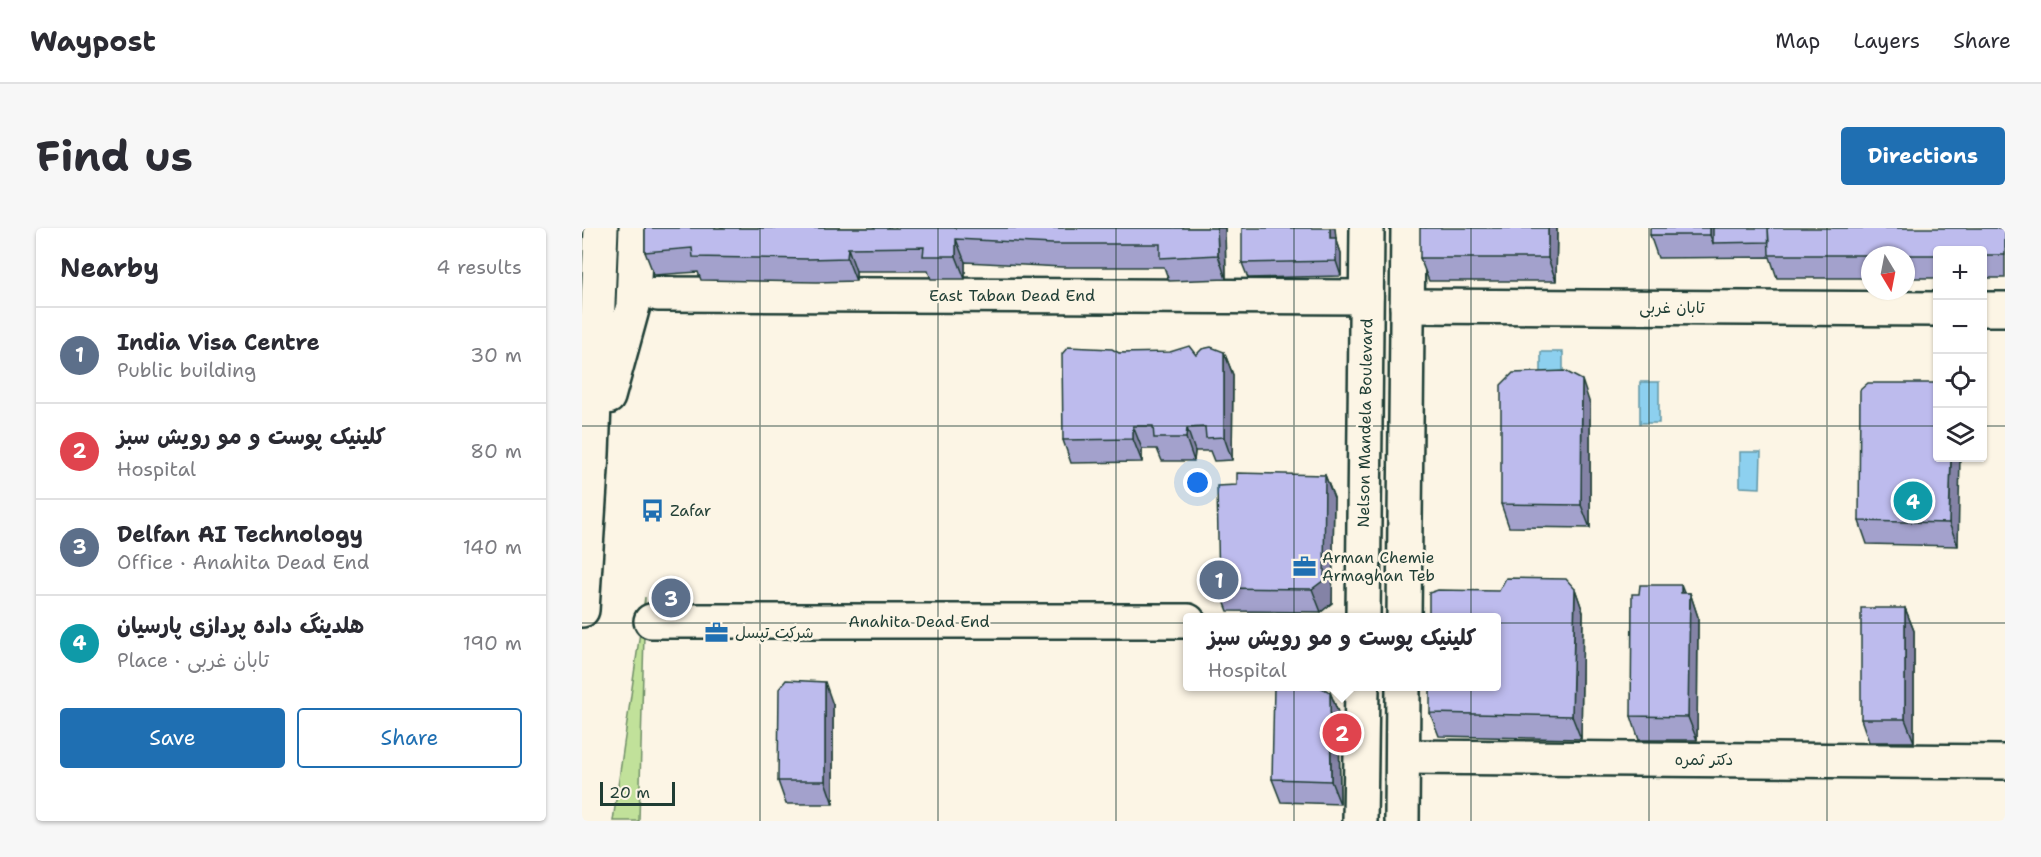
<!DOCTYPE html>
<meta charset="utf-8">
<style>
body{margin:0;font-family:"Shantell Sans","Playpen Sans Arabic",sans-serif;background:#f7f7f7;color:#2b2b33}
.controls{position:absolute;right:18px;top:18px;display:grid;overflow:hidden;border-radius:6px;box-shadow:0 2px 4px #0004}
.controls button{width:54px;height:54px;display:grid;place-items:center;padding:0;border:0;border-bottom:2px solid #e1e1e2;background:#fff;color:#2b2b33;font:30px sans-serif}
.compass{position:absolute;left:1279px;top:18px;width:54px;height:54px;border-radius:50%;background:#fff;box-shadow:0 2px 4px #0004;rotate:170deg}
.scale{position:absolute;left:18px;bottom:15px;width:75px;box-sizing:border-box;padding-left:6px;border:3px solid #1f3d34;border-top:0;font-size:16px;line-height:21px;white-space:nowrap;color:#1f3d34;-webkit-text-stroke:4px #fcf5e5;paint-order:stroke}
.you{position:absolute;left:616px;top:255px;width:21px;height:21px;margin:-15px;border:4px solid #fff;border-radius:50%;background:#1a73e8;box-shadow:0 0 0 9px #1a73e833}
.badge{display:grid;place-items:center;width:39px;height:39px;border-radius:50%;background:#1f6fb2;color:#fff;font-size:20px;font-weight:700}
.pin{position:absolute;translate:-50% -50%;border:3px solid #fff;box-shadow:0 2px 6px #0006}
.popup{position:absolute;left:601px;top:385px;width:318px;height:78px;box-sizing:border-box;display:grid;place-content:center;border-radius:6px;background:#fff;filter:drop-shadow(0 2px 4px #0005);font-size:20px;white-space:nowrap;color:#7c7c81}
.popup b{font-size:22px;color:#2b2b33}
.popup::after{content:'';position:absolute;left:50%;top:100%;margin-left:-12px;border:12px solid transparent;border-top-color:#fff}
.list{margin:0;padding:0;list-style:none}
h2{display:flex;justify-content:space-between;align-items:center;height:78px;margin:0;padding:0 24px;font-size:26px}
h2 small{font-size:20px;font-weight:400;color:#7c7c81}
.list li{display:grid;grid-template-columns:39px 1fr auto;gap:18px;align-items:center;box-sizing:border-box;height:96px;padding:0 24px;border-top:2px solid #e1e1e2}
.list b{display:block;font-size:22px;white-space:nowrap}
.list p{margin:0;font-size:20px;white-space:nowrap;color:#7c7c81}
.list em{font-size:20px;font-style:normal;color:#7c7c81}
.actions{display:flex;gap:12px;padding:18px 24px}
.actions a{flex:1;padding:14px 0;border:2px solid #1f6fb2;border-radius:6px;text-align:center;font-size:21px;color:#1f6fb2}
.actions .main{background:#1f6fb2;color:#fff}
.icon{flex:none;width:33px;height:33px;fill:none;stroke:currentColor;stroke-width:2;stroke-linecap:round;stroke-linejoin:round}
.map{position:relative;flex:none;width:1423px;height:593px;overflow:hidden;border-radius:6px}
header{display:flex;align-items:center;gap:36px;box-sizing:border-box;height:84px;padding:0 30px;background:#fff;border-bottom:2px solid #e1e1e2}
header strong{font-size:28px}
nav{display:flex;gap:33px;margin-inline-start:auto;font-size:21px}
.intro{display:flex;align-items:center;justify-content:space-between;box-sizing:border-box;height:144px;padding:0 36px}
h1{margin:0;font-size:42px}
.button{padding:15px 27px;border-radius:6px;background:#1f6fb2;color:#fff;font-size:21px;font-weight:700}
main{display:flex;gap:36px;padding:0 36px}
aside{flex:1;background:#fff;border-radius:6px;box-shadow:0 2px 4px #0004}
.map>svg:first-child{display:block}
</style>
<header>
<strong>Waypost</strong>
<nav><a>Map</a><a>Layers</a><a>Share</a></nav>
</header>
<div class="intro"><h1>Find us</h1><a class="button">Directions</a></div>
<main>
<aside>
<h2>Nearby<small>4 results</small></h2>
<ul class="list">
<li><span class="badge" style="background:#5c6f8a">1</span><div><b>India Visa Centre</b><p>Public building</p></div><em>30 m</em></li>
<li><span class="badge" style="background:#e0444e">2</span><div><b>کلینیک پوست و مو رویش سبز</b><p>Hospital</p></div><em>80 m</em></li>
<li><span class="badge" style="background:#5c6f8a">3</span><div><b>Delfan AI Technology</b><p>Office · Anahita Dead End</p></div><em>140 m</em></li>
<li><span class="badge" style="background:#0f9aa8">4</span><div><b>هلدینگ داده پردازی پارسیان</b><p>Place · تابان غربی</p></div><em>190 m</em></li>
</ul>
<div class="actions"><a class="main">Save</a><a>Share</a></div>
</aside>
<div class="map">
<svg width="1423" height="593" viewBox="0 0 1423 593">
<rect width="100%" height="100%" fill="#fcf5e5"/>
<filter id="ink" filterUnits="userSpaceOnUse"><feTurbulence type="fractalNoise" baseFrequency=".0167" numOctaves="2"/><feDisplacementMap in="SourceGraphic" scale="12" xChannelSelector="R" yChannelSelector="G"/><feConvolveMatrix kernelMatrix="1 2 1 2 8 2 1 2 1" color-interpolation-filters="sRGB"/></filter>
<g filter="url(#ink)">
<!-- green -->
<path fill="#c1e19a" stroke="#708f67" stroke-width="1.5" d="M63,369L57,593H31Z"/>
<!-- water -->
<path fill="#8dd0ef" stroke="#6195a4" stroke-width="1.5" d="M959,124H981V159H959Z
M1058,154H1077V195H1058Z
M1158,224H1179L1178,260L1158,259Z"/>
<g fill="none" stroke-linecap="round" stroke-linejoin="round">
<defs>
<path id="minor" d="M76,66L784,69
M825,78L1356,81
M1400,81H1423
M69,393H606
M821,529L1423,534"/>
<path id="major" d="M781,390L785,0
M822,390L826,0
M778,593L780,458
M820,593L821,458"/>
<path id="highway" d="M26,169L51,78L54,0
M0,382L10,226L19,0"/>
</defs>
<!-- minor casing -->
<use href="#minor" stroke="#1f3d34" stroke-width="38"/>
<!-- major casing -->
<use href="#major" stroke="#1f3d34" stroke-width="38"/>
<!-- highway casing -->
<use href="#highway" stroke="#1f3d34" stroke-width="38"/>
<!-- minor -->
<use href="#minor" stroke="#fcf5e5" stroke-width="33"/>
<!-- major -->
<use href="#major" stroke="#fcf5e5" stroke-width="33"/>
<!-- highway -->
<use href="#highway" stroke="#fcf5e5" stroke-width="33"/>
</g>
<!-- wall -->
<path fill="#a3a1cc" stroke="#1f3d34" stroke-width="1.5" d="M63,0H643L644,51L587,53L582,39H480L383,34V51H349L346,43H274V53L235,54L119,52L116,44L72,47L63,24Z
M975,0L974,53H847L838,30Z
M1423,0V50H1401V22H1356V50H1324V27H1288V50H1195L1188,29L1076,30L1068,7Z
M754,10L759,25V48L666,50L660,35Z
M642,124L651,147L650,232L632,233L628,223H613L612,233H580L575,221H560V234L489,235L481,212L537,125L614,127Z
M1356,155L1376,318L1285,316L1277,293Z
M1008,176V300L927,299L919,276Z
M743,247L752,270L750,375L739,384L646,383L637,360Z
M993,361L1001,384L999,511L857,508L848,485L917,363Z
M1102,365H1108L1116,389L1115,512H1057L1049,488Z
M1323,380L1332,403V514H1287L1279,491Z
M748,464L757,487L758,576L699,574L690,551Z
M251,477V576H204L196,553Z"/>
<!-- shaded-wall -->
<path fill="#8483a6" stroke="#1f3d34" stroke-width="1.5" d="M635,0H643L644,51L636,27Z
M748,0H753L754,10L759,25V48L754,33L748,10Z
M966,0H975L974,53L966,30Z
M1128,0H1136L1131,15L1128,7Z
M374,11L383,34V51L374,28Z
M266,20L274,43V53L265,30Z
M642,124L651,147L650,232L642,209Z
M1000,152L1008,176V300L999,277Z
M551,198L560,221V234L551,211Z
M605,200L613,223L612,233L604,210Z
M1369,230H1378L1376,318L1367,295Z
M743,247L752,270L750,375L739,384L730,361Z
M1099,357L1108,380V365L1116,389L1115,512L1106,489Z
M993,361L1001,384L999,511L990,488Z
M1323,380L1332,403V514L1323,491Z
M243,454L251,477V576L243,553Z
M748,464L757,487L758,576L749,553Z"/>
<!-- building -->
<path fill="#bdbbed" stroke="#1f3d34" stroke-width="1.5" d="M63,0H635L636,27L578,30V16H471L374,11V28H341L342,19L266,20L265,30L226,31L111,29L110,20L63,24Z
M660,0H748V10H754V33L660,35Z
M838,0H966V30H838Z
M1068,0H1128V7H1068Z
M1131,0H1186L1187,14L1131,15Z
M1186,0H1423V27H1401V22H1356V27H1187Z
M607,118L614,127L620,121L629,119L642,124V209L624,210L623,199L605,200L604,210H572L571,198H551V211L481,212L480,126L486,119L530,121L537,125L588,124Z
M983,143L1000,152L999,277L919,276V157L931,145Z
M1286,155H1356V230H1369L1367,295L1277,293L1278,162Z
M655,245L743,247L742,352L730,361L637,360L635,258L655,257Z
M924,350L984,351L993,361L990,488L848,485V459H915V390H847V365L856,362L917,363Z
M1058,357H1099V365H1108L1106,489L1049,488L1050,366H1057Z
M1279,380H1323V491H1279Z
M204,452L243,454V553H196L197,461Z
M692,459H738L748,464L749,553L690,551Z"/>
</g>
<!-- grid -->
<path fill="none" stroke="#1f3d34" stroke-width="1.5" stroke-opacity="0.55" d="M178,0V593M356,0V593M534,0V593M712,0V593M889,0V593M1067,0V593M1245,0V593M0,198H1356M1400,198H1423M0,395H1423"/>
<!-- icons -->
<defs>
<symbol id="bus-bare" viewBox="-9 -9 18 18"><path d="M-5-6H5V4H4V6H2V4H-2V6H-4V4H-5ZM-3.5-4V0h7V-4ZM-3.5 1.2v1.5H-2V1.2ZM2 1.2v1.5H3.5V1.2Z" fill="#1f6fb2" stroke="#fcf5e5" stroke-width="2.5" paint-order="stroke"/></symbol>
<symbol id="office-bare" viewBox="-9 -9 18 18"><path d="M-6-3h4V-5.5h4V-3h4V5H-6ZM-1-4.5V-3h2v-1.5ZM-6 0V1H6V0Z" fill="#1f6fb2" stroke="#fcf5e5" stroke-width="2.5" paint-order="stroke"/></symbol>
</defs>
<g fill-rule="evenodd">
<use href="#bus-bare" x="54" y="266" width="33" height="33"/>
<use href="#office-bare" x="706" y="322" width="33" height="33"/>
<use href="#office-bare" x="118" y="388" width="33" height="33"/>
</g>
<g text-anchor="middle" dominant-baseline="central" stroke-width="5" stroke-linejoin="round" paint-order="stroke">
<!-- street labels -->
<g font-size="16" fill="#1f3d34" stroke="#fcf5e5">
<text x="430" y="67">East Taban Dead End</text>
<text x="1090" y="79">تابان غربی</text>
<text transform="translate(783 195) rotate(-89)">Nelson Mandela Boulevard</text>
<text x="337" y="393">Anahita Dead End</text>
<text x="1122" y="531">دکتر ثمره</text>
</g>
<!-- poi labels -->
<g font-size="16" fill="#1f3d34" stroke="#fcf5e5" text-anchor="start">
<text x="88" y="282">Zafar</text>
<text x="740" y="329">Arman Chemie<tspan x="740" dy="18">Armaghan Teb</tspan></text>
<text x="153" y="404">شرکت تپسل</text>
</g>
</g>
</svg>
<div class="controls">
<button>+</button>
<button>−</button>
<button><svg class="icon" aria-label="locate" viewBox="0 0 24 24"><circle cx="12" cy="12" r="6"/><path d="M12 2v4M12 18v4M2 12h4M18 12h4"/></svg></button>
<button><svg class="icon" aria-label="layers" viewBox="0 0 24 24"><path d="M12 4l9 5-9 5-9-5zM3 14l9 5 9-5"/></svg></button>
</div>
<svg class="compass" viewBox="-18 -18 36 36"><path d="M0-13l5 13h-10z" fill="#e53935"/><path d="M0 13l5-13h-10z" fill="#7c7c81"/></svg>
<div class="scale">20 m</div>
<div class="you"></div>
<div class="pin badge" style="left:637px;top:352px;background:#5c6f8a">1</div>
<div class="pin badge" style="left:760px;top:505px;background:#e0444e">2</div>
<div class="popup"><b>کلینیک پوست و مو رویش سبز</b>Hospital</div>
<div class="pin badge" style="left:89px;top:370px;background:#5c6f8a">3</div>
<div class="pin badge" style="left:1331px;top:273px;background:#0f9aa8">4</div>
</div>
</main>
